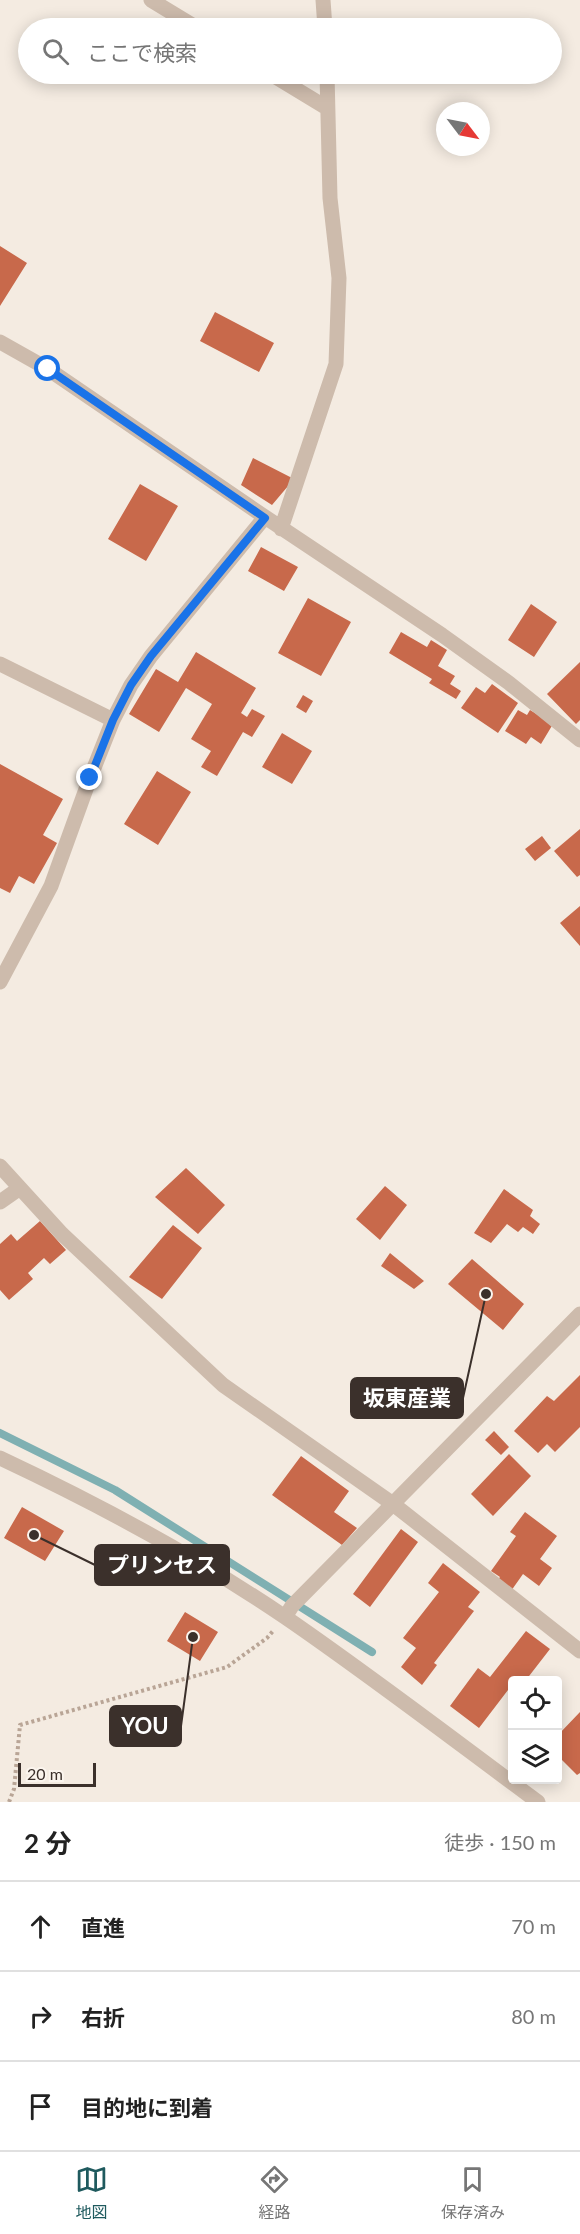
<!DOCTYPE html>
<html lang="ja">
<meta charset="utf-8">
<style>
body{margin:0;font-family:Lato,"Noto Sans JP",sans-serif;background:#f6f6f6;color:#222}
.controls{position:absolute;right:18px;bottom:18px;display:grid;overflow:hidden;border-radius:6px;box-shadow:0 3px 15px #0003}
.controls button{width:54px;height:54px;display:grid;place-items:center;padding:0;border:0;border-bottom:2px solid #e0e0e0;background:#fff;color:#222;font:30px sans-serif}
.compass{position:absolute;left:436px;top:102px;width:54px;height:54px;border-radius:50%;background:#fff;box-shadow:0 3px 15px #0003;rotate:122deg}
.scale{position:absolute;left:18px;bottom:15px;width:78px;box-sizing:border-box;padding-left:6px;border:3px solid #3b302b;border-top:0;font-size:16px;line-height:21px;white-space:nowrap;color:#3b302b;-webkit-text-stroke:4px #fbf5ee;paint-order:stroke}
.stop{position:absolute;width:18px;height:18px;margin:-14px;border:4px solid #1a73e8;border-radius:50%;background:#fff}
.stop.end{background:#1a73e8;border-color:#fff;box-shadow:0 2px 6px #0008}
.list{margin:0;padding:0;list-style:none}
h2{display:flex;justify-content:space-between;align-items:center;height:78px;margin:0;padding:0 24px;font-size:26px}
h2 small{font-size:20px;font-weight:400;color:#767676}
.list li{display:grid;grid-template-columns:39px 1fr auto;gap:18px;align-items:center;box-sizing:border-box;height:90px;padding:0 24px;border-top:2px solid #e0e0e0}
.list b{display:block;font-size:22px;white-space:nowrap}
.list em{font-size:20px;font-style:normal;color:#767676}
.icon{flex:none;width:33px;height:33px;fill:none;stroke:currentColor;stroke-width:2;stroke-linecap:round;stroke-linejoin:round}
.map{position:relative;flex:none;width:580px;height:1802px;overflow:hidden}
.search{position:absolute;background:#fff;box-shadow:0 3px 15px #0003;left:18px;right:18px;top:18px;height:66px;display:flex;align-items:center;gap:15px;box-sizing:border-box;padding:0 21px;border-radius:33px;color:#767676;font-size:22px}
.sheet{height:348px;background:#fff}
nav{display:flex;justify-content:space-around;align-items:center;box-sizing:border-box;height:84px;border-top:2px solid #e0e0e0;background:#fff;font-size:16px;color:#767676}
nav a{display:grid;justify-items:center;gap:3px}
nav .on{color:#1f5a5e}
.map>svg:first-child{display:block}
</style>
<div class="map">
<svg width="580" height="1802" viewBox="0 0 580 1802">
<rect width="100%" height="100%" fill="#f4ebe1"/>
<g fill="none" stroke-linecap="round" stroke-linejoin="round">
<!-- stream -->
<path stroke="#7fb0b2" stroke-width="8" d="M0,1433L115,1490L372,1652"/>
</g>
<!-- building -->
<path fill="#c8694b" d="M0,246L27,263L0,306Z
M215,312L274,343L259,372L200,341Z
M253,458L294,479L272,505L241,485Z
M140,484L178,506L146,561L108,539Z
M261,547L298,567L284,591L248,571Z
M308,598L351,622L321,676L278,653Z
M531,604L557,622L534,657L508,640Z
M401,632L427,647L431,640L447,650L438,666L455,676L450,684L461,691L456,699L429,683L432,679L389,653Z
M196,652L256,688L241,713L247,717L252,709L265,716L252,737L243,732L217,776L201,767L211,751L191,739L212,704L186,688L159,732L129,714L156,669L178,682Z
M580,662V720L576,724L547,694Z
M492,684L518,703L498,733L461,708L476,687L485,693Z
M303,695L313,701L306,713L296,707Z
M518,710L527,715L530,710L553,724L541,744L531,737L526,744L505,731Z
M282,733L312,751L292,784L262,767Z
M0,764L63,799L43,835L57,843L34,884L19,876L10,893L0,888Z
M157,771L191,792L158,845L124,824Z
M580,829V875L577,877L554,851Z
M542,836L551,848L535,861L525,849Z
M580,906V946L560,923Z
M186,1168L225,1205L198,1234L155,1197Z
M385,1186L407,1205L380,1240L356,1219Z
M504,1189L533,1210L530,1216L540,1224L533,1234L523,1227L518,1232L507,1224L491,1243L474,1233Z
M40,1221L66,1250L50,1264L44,1258L28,1273L33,1279L9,1300L0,1290V1244L11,1234L17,1241Z
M173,1225L202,1248L162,1299L129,1277Z
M390,1253L424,1281L414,1289L381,1266Z
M472,1259L524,1304L503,1330L448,1284Z
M580,1375V1427L555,1452L547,1444L538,1453L514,1431L547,1396L554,1401Z
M494,1431L509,1447L501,1455L485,1440Z
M509,1454L531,1476L493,1516L471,1494Z
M301,1456L349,1491L334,1512L357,1528L342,1545L272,1495Z
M22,1507L64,1531L45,1561L4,1538Z
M525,1512L557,1536L540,1559L552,1568L539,1586L523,1574L511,1591L497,1581L500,1577L491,1571L516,1536L510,1532Z
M401,1529L418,1542L370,1607L353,1594Z
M443,1563L480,1592L468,1607L474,1611L434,1663L437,1665L422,1685L401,1667L416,1648L403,1638L439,1592L428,1583Z
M185,1612L218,1632L200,1661L167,1641Z
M526,1631L550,1649L526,1680H512V1688L508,1690L479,1728L450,1706L478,1668L490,1677Z
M580,1712V1773L577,1775L558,1756V1735Z"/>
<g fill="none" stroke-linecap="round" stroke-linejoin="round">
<!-- path -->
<path stroke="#b9a596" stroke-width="4" stroke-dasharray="3 3" stroke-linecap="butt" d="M9,1802L14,1789L20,1725L227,1667L267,1638L273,1631"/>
<!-- minor -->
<path stroke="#cdbbac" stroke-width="15" d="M151,0L197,28
M323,0L325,28
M271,74L327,108
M0,342L48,369L265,517L442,635L509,683L580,740
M281,529L336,364L339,278L330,198L327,74
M0,664L113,720
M0,982L51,886L90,778L113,720L131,685L151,656L265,517
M0,1166L62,1234L223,1385L393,1504L580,1651
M0,1202L20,1188
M0,1458C98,1504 195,1556 285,1617C371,1676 454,1740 538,1802
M285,1617L292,1606L580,1314"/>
</g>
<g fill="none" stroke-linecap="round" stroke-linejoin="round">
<!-- route -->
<path stroke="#1a73e8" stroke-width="8" d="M48,369L265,518L151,656L131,685L113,720L90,778"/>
</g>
<!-- callouts -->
<path fill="none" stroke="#3b302b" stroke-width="2" d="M486 1294L463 1398M34 1535L95 1565M193 1637L181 1726"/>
<g fill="#3b302b" stroke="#fbf5ee" stroke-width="2">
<circle cx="486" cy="1294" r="6"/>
<circle cx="34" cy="1535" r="6"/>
<circle cx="193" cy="1637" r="6"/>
</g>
<g fill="#3b302b" stroke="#3b302b" stroke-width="2">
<rect x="351" y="1378" width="112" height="40" rx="6"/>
<rect x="95" y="1545" width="134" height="40" rx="6"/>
<rect x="110" y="1706" width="71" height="40" rx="6"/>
</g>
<g font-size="22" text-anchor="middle" font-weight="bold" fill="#fff">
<text x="407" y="1406">坂東産業</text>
<text x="162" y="1573">プリンセス</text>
<text x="145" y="1734">YOU</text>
</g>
</svg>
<div class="controls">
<button><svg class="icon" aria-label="locate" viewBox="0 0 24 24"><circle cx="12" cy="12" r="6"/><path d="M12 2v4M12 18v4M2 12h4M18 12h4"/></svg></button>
<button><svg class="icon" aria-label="layers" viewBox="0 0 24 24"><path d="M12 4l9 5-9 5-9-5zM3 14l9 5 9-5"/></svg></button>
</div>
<svg class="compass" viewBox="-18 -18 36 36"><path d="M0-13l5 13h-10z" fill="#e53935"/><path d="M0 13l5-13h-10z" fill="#767676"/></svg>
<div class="scale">20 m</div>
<div class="stop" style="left:48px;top:369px"></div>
<div class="stop end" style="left:90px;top:778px"></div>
<div class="search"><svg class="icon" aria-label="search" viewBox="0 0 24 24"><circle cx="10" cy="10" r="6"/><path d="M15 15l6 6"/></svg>ここで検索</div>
</div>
<section class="sheet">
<h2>2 分<small>徒歩 · 150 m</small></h2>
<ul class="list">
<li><svg class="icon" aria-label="ahead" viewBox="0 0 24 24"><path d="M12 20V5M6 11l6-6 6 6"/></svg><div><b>直進</b></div><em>70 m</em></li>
<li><svg class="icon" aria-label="right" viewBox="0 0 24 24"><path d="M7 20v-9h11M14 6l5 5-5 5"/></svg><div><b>右折</b></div><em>80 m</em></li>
<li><svg class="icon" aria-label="arrive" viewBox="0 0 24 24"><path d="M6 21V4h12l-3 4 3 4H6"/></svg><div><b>目的地に到着</b></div></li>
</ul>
</section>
<nav>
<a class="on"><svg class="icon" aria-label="map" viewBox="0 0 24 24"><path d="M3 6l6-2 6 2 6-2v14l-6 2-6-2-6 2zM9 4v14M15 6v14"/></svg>地図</a>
<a><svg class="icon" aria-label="directions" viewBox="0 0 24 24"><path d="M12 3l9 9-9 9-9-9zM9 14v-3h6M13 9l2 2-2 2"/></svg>経路</a>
<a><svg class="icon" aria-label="saved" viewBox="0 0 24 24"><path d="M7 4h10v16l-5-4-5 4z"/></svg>保存済み</a>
</nav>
